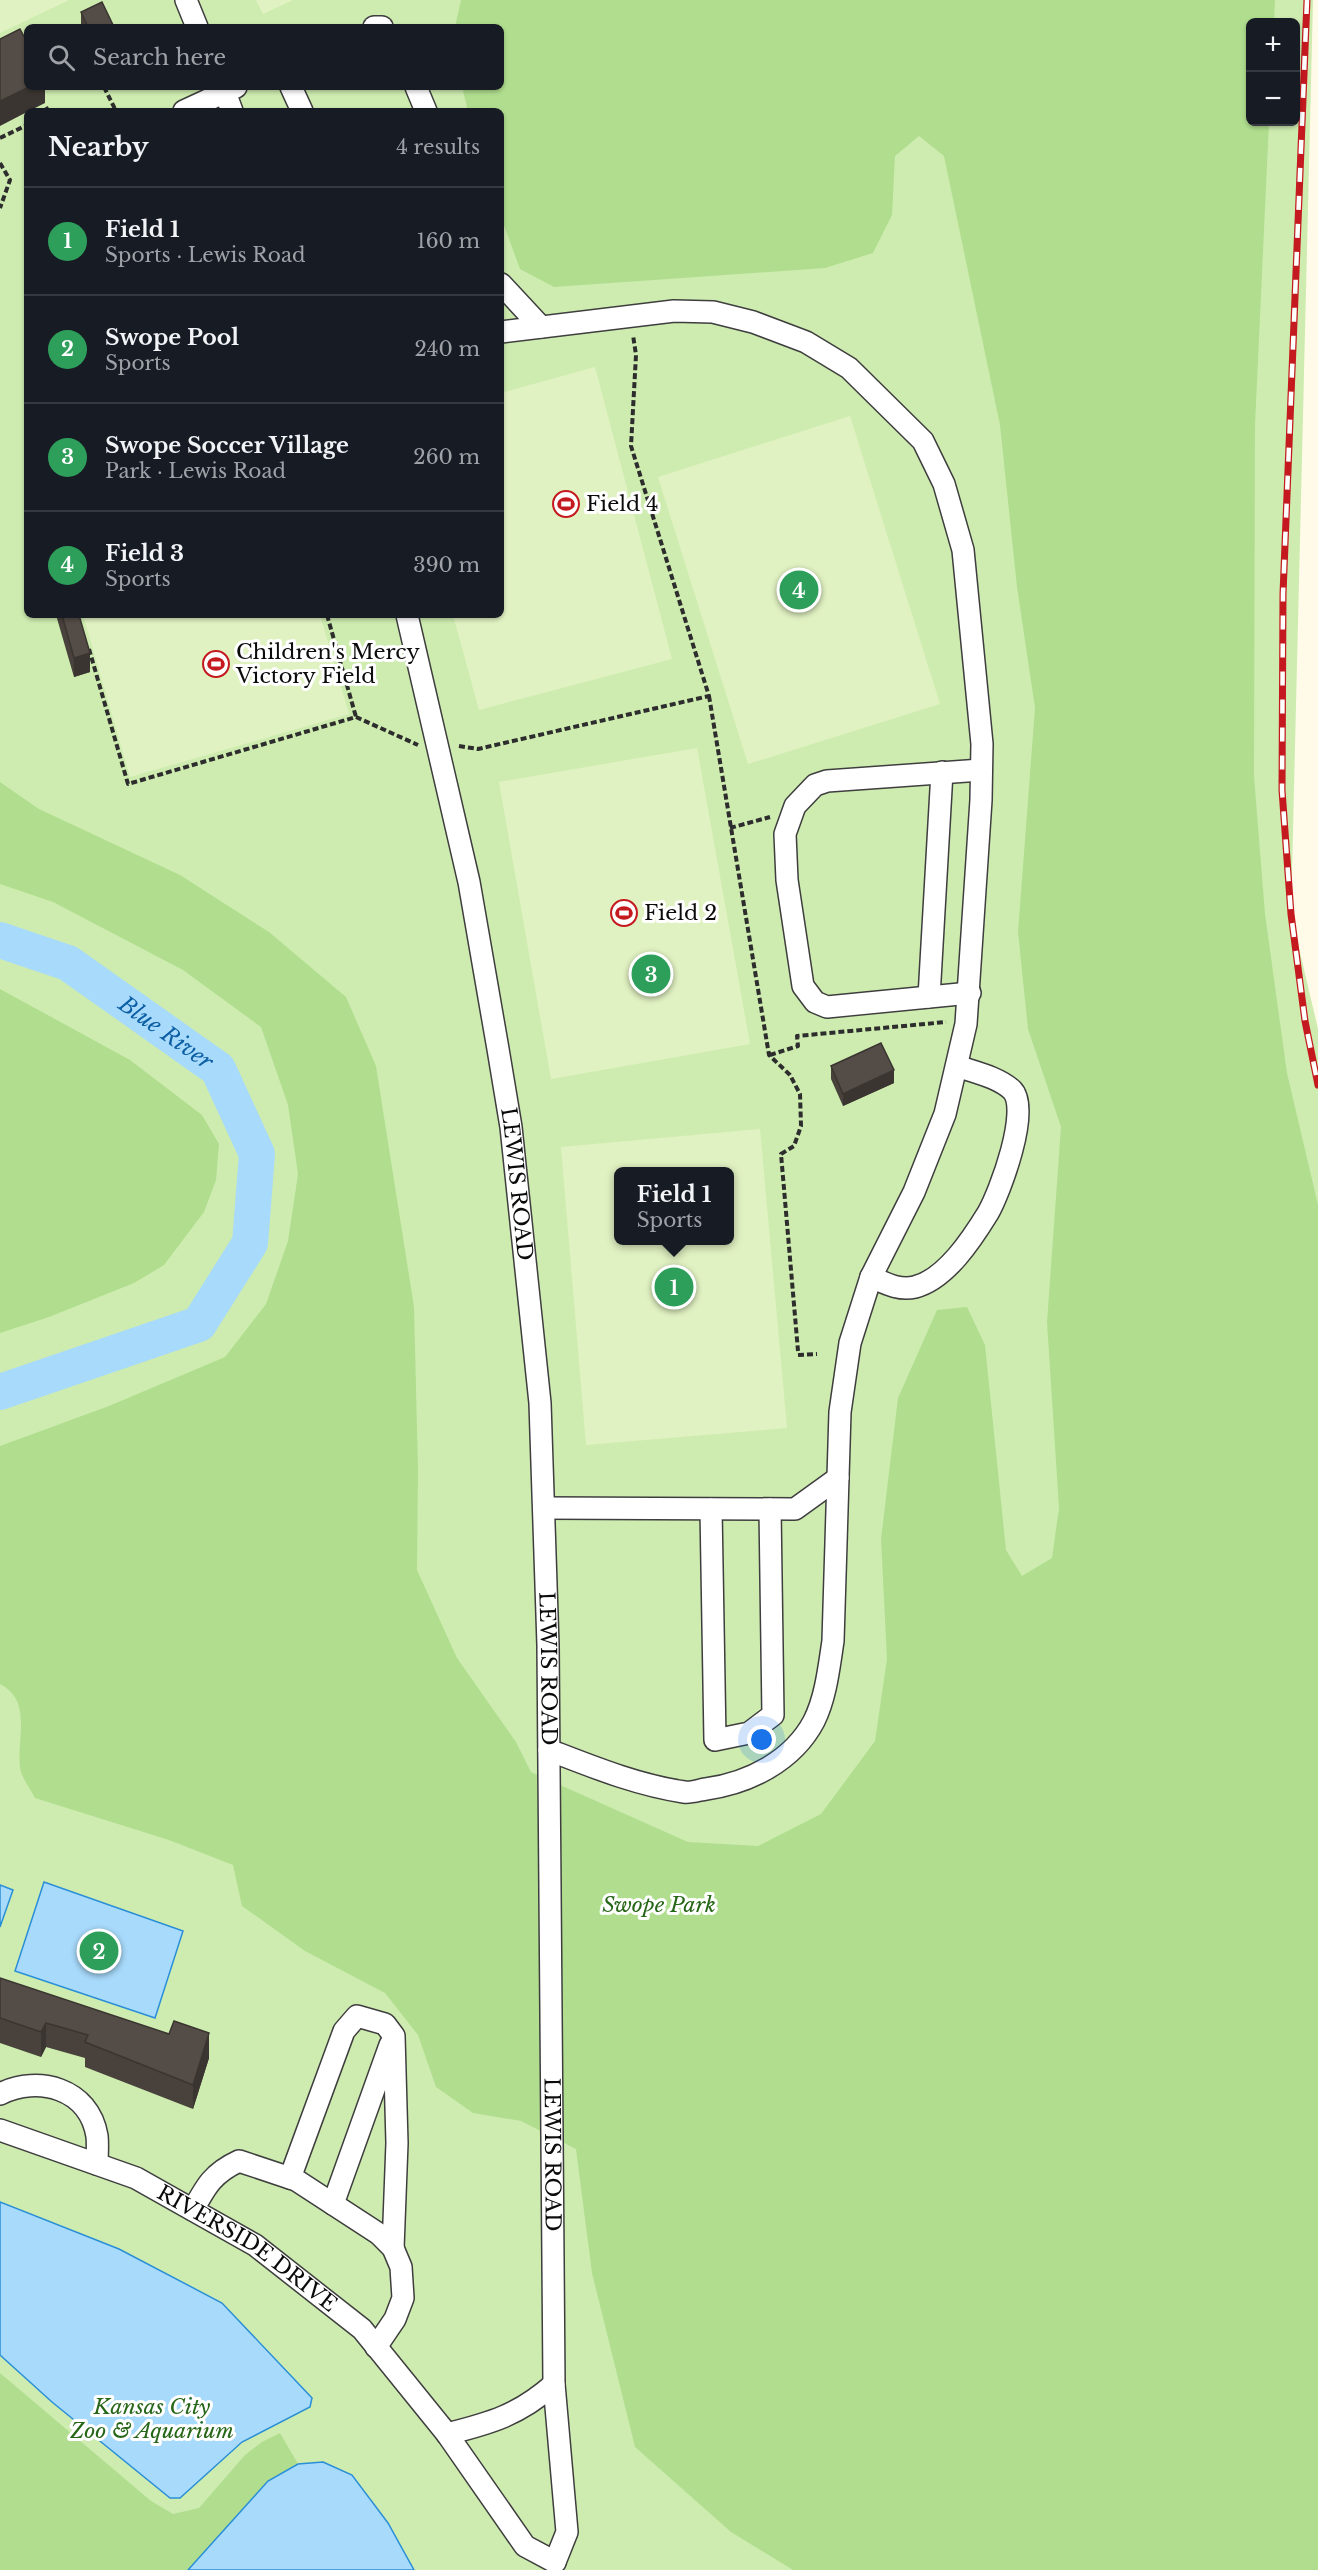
<!DOCTYPE html>
<meta charset="utf-8">
<style>
body{margin:0;font-family:"Libre Baskerville",serif;background:#20242c;color:#f1f3f6}
.controls{position:absolute;right:18px;top:18px;display:grid;overflow:hidden;border-radius:9px;box-shadow:0 2px 4px #0004}
.controls button{width:54px;height:54px;display:grid;place-items:center;padding:0;border:0;border-bottom:2px solid #363941;background:#171b24;color:#f1f3f6;font:30px sans-serif}
.you{position:absolute;left:762px;top:1740px;width:21px;height:21px;margin:-15px;border:4px solid #fff;border-radius:50%;background:#1a73e8;box-shadow:0 0 0 9px #1a73e833}
.badge{display:grid;place-items:center;width:39px;height:39px;border-radius:50%;background:#0b8043;color:#fff;font-size:20px;font-weight:700}
.pin{position:absolute;translate:-50% -50%;border:3px solid #fff;box-shadow:0 2px 6px #0006}
.popup{position:absolute;left:614px;top:1167px;width:120px;height:78px;box-sizing:border-box;display:grid;place-content:center;border-radius:9px;background:#171b24;filter:drop-shadow(0 2px 4px #0005);font-size:20px;white-space:nowrap;color:#9ea1a6}
.popup b{font-size:22px;color:#f1f3f6}
.popup::after{content:'';position:absolute;left:50%;top:100%;margin-left:-12px;border:12px solid transparent;border-top-color:#171b24}
.list{margin:0;padding:0;list-style:none}
h2{display:flex;justify-content:space-between;align-items:center;height:78px;margin:0;padding:0 24px;font-size:26px}
h2 small{font-size:20px;font-weight:400;color:#9ea1a6}
.list li{display:grid;grid-template-columns:39px 1fr auto;gap:18px;align-items:center;box-sizing:border-box;height:108px;padding:0 24px;border-top:2px solid #363941}
.list b{display:block;font-size:22px;white-space:nowrap}
.list p{margin:0;font-size:20px;white-space:nowrap;color:#9ea1a6}
.list em{font-size:20px;font-style:normal;color:#9ea1a6}
.icon{flex:none;width:33px;height:33px;fill:none;stroke:currentColor;stroke-width:2;stroke-linecap:round;stroke-linejoin:round}
.map{position:relative;flex:none;width:1318px;height:2570px;overflow:hidden}
.search{position:absolute;background:#171b24;box-shadow:0 2px 4px #0004;left:24px;top:24px;width:480px;height:66px;display:flex;align-items:center;gap:15px;box-sizing:border-box;padding:0 21px;border-radius:9px;color:#9ea1a6;font-size:22px}
.panel{position:absolute;background:#171b24;box-shadow:0 2px 4px #0004;left:24px;top:108px;width:480px;height:510px;border-radius:9px}
.map>svg:first-child{display:block}
</style>
<div class="map">
<svg width="1318" height="2570" viewBox="0 0 1318 2570">
<rect width="100%" height="100%" fill="#fffbe8"/>
<!-- green -->
<path fill="#ceecb0" fill-rule="evenodd" d="M0,0H1313L1291,914L1318,1029V2570H0ZM1250,22H1296V122H1250ZM27,27H501V87H27ZM27,111H501V615H27ZM618,1172H730V1240H618Z"/>
<!-- forest -->
<path fill="#b0de8e" d="M461,0H1275L1274,22H1250V122H1269L1255,425L1254,776L1265,914L1287,1073L1318,1205V2570H793L731,2532L635,2447L592,2273L576,2149L521,2121L473,2113L436,2087L418,2035L385,1993L305,1951L242,1906L233,1865L169,1840L35,1798C31,1790 24,1781 21,1772C14,1743 35,1702 0,1684V1446L109,1406L225,1357L266,1304L288,1241L298,1174L288,1105L261,1027L183,970L53,902L0,884V782L39,809L180,875L269,932L346,997L376,1066L414,1307L418,1469L417,1570L457,1658L516,1742L531,1772L688,1842L758,1846L821,1814L875,1741L887,1659L881,1539L898,1398L937,1310L967,1307L985,1345L1006,1550L1022,1576L1052,1558L1059,1508L1047,1322L1061,1127L1028,1029L1018,932L1035,708L1017,587L1000,425L944,156L919,136L895,156L892,215L873,253L825,268L554,287L520,269L501,217V111H468L462,87H501V27H455Z
M0,989L130,1060L202,1115L219,1144L216,1180L204,1212L164,1265L134,1283L49,1317L0,1333Z
M0,2373L151,2501L173,2514L199,2508L245,2455L262,2442L280,2433L298,2464L268,2481L188,2570H0Z"/>
<!-- pitch -->
<path fill="#e1f2c2" fill-rule="evenodd" d="M0,0H69L0,33Z
M256,0H293L263,14Z
M595,367L672,659L479,710L453,615H501V393Z
M850,416L940,704L748,764L658,477Z
M83,615H320L349,714L130,777Z
M697,748L750,1044L551,1079L499,782Z
M760,1129L787,1428L586,1445L561,1147ZM618,1172H730V1240H618Z"/>
<!-- water -->
<path fill="#a8dafb" stroke="#2a8fd7" stroke-width="1.5" d="M44,1882L183,1931L155,2018L15,1971Z
M0,1885L13,1890L0,1927Z
M0,2202L119,2249L222,2303L312,2398L310,2407L242,2442L180,2498H170L52,2402L0,2355Z
M323,2462L352,2475L388,2523L414,2570H188L268,2481L298,2464Z"/>
<g fill="none" stroke-linecap="round" stroke-linejoin="round">
<!-- river -->
<path stroke="#a8dafb" stroke-width="36" id="s1" d="M0,940L68,963L218,1069L257,1154L250,1243L199,1324L0,1392"/>
<defs>
<g id="minor">
<path d="M186,0L197,27"/>
<path d="M374,27H382"/>
<path d="M223,87L232,111"/>
<path d="M291,87L302,111"/>
<path d="M416,87L426,111"/>
<path d="M184,111L236,87"/>
<path d="M501,284L541,327"/>
<path d="M501,332L674,311L713,312L753,322L806,342L849,368L923,441L944,484L963,550L982,744L981,800L966,1024L945,1114L914,1192L871,1277L850,1343L840,1412L833,1641C829,1667 826,1697 814,1721C793,1761 749,1783 706,1789C699,1790 691,1793 684,1792C637,1785 593,1767 549,1750"/>
<path id="s2" d="M407,615L469,882L498,1049L511,1127L540,1403L548,1645L554,2384L567,2532L555,2562"/>
<path d="M970,993L827,1007L815,1002L803,986L787,880L785,834L795,806L815,785L827,781L981,770"/>
<path d="M929,997L942,772"/>
<path d="M871,1277C885,1283 899,1291 915,1287C946,1279 972,1239 988,1213C1000,1192 1031,1109 1012,1090C998,1077 974,1072 957,1066"/>
<path d="M544,1508L795,1509L838,1478"/>
<path d="M711,1509L715,1740L749,1733L773,1715L770,1509"/>
<path d="M0,2094C38,2075 89,2088 97,2136C98,2145 97,2155 97,2164"/>
<path id="s3" d="M0,2130L136,2178L255,2245L362,2329L447,2434L525,2546L555,2562"/>
<path d="M290,2178L344,2031L357,2016L385,2024L394,2036L397,2143L393,2248"/>
<path d="M333,2204L390,2045"/>
<path d="M193,2210C206,2186 213,2173 239,2161L296,2180L379,2234L393,2248L401,2267L403,2298L395,2319L376,2347"/>
<path d="M447,2434C491,2423 519,2415 554,2384"/>
</g>
</defs>
<!-- minor casing -->
<use href="#minor" stroke="#3e3e3e" stroke-width="24"/>
<!-- path -->
<path stroke="#2d2d2d" stroke-width="4" stroke-dasharray="6 3" stroke-linecap="butt" d="M104,87L116,111
M46,107L48,111
M0,138L27,125
M0,163L10,180L0,208
M327,615L356,717
M89,649L128,784L356,717L418,745
M709,696L769,1055L790,1075L800,1094L801,1126L794,1146L781,1154L798,1351
M459,746L478,749L709,696L631,446L636,355L633,335
M730,828L770,817
M770,1055L798,1046L797,1036L946,1022
M798,1355L817,1354"/>
<!-- minor -->
<use href="#minor" stroke="#fff" stroke-width="21"/>
<defs>
<path id="rail" d="M1307,0L1283,594L1282,790L1291,914L1305,1021L1318,1085"/>
</defs>
<!-- rail casing -->
<use href="#rail" stroke="#c4191e" stroke-width="7"/>
<!-- rail -->
<use href="#rail" stroke="#fff" stroke-width="4.5" stroke-dasharray="14" stroke-linecap="butt"/>
</g>
<!-- wall -->
<path fill="#48413c" d="M81,12L114,27H82L81,25Z
M56,615H79L90,672L74,677Z
M831,1066L894,1083L843,1106L831,1079Z
M0,1978L209,2058L193,2109L85,2067V2058L46,2047L41,2057L0,2043Z"/>
<!-- shaded-wall -->
<path fill="#3b3531" d="M29,87H45V103L29,111H27V112L0,126V101Z
M90,653V672L74,677V658Z
M894,1070V1083L843,1106V1094Z
M46,2023V2047L41,2057V2032Z
M209,2033V2058L193,2109V2085Z"/>
<!-- building -->
<path fill="#544c46" stroke="#3b3531" stroke-width="1.5" d="M102,2L114,27H88L81,12Z
M20,29L27,42V87H29L0,101V39Z
M62,615H79L90,653L74,658Z
M881,1043L894,1070L843,1094L831,1066Z
M0,1978L169,2034L174,2021L209,2033L193,2085L85,2042L88,2035L46,2023L41,2032L0,2018Z"/>
<!-- icons -->
<defs>
<symbol id="stadium-ring" viewBox="-11 -11 22 22"><circle r="9.5" fill="#fff" stroke="#c4191e" stroke-width="1.5"/><path d="M0-5a6.5 5 0 1 0 0 10a6.5 5 0 1 0 0-10ZM-3.5-1.8h7v3.6h-7Z" fill="#c4191e"/></symbol>
</defs>
<g fill-rule="evenodd">
<use href="#stadium-ring" x="551" y="489" width="30" height="30"/>
<use href="#stadium-ring" x="201" y="649" width="30" height="30"/>
<use href="#stadium-ring" x="609" y="898" width="30" height="30"/>
</g>
<g text-anchor="middle" dominant-baseline="central" stroke-width="6" stroke-linejoin="round" paint-order="stroke">
<!-- poi labels -->
<g font-size="21" fill="#0b0b0b" stroke="#fff" text-anchor="start">
<text x="586" y="504">Field 4</text>
<text x="236" y="652">Children's Mercy<tspan x="236" dy="24">Victory Field</tspan></text>
<text x="644" y="913">Field 2</text>
</g>
<!-- street labels -->
<g font-size="21" fill="#0b0b0b" stroke="#fff">
<text stroke="none"><textPath href="#s2" startOffset="580">LEWIS ROAD</textPath></text>
<text stroke="none"><textPath href="#s2" startOffset="1066">LEWIS ROAD</textPath></text>
<text stroke="none"><textPath href="#s2" startOffset="1552">LEWIS ROAD</textPath></text>
<text stroke="none"><textPath href="#s3" startOffset="276">RIVERSIDE DRIVE</textPath></text>
</g>
<!-- park labels -->
<g font-size="21" font-style="italic" fill="#266617" stroke="#fff">
<text x="659" y="1905">Swope Park</text>
<text x="152" y="2407">Kansas City<tspan x="152" dy="24">Zoo &amp; Aquarium</tspan></text>
</g>
<!-- water labels -->
<g font-size="22" font-style="italic" fill="#0c5fa4" stroke="#fff">
<text stroke="none"><textPath href="#s1" startOffset="192">Blue River</textPath></text>
</g>
</g>
</svg>
<div class="controls">
<button>+</button>
<button>−</button>
</div>
<div class="you"></div>
<div class="pin badge" style="left:674px;top:1287px;background:#2e9e5b">1</div>
<div class="popup"><b>Field 1</b>Sports</div>
<div class="pin badge" style="left:99px;top:1951px;background:#2e9e5b">2</div>
<div class="pin badge" style="left:651px;top:974px;background:#2e9e5b">3</div>
<div class="pin badge" style="left:799px;top:590px;background:#2e9e5b">4</div>
<div class="search"><svg class="icon" aria-label="search" viewBox="0 0 24 24"><circle cx="10" cy="10" r="6"/><path d="M15 15l6 6"/></svg>Search here</div>
<section class="panel">
<h2>Nearby<small>4 results</small></h2>
<ul class="list">
<li><span class="badge" style="background:#2e9e5b">1</span><div><b>Field 1</b><p>Sports · Lewis Road</p></div><em>160 m</em></li>
<li><span class="badge" style="background:#2e9e5b">2</span><div><b>Swope Pool</b><p>Sports</p></div><em>240 m</em></li>
<li><span class="badge" style="background:#2e9e5b">3</span><div><b>Swope Soccer Village</b><p>Park · Lewis Road</p></div><em>260 m</em></li>
<li><span class="badge" style="background:#2e9e5b">4</span><div><b>Field 3</b><p>Sports</p></div><em>390 m</em></li>
</ul>
</section>
</div>
